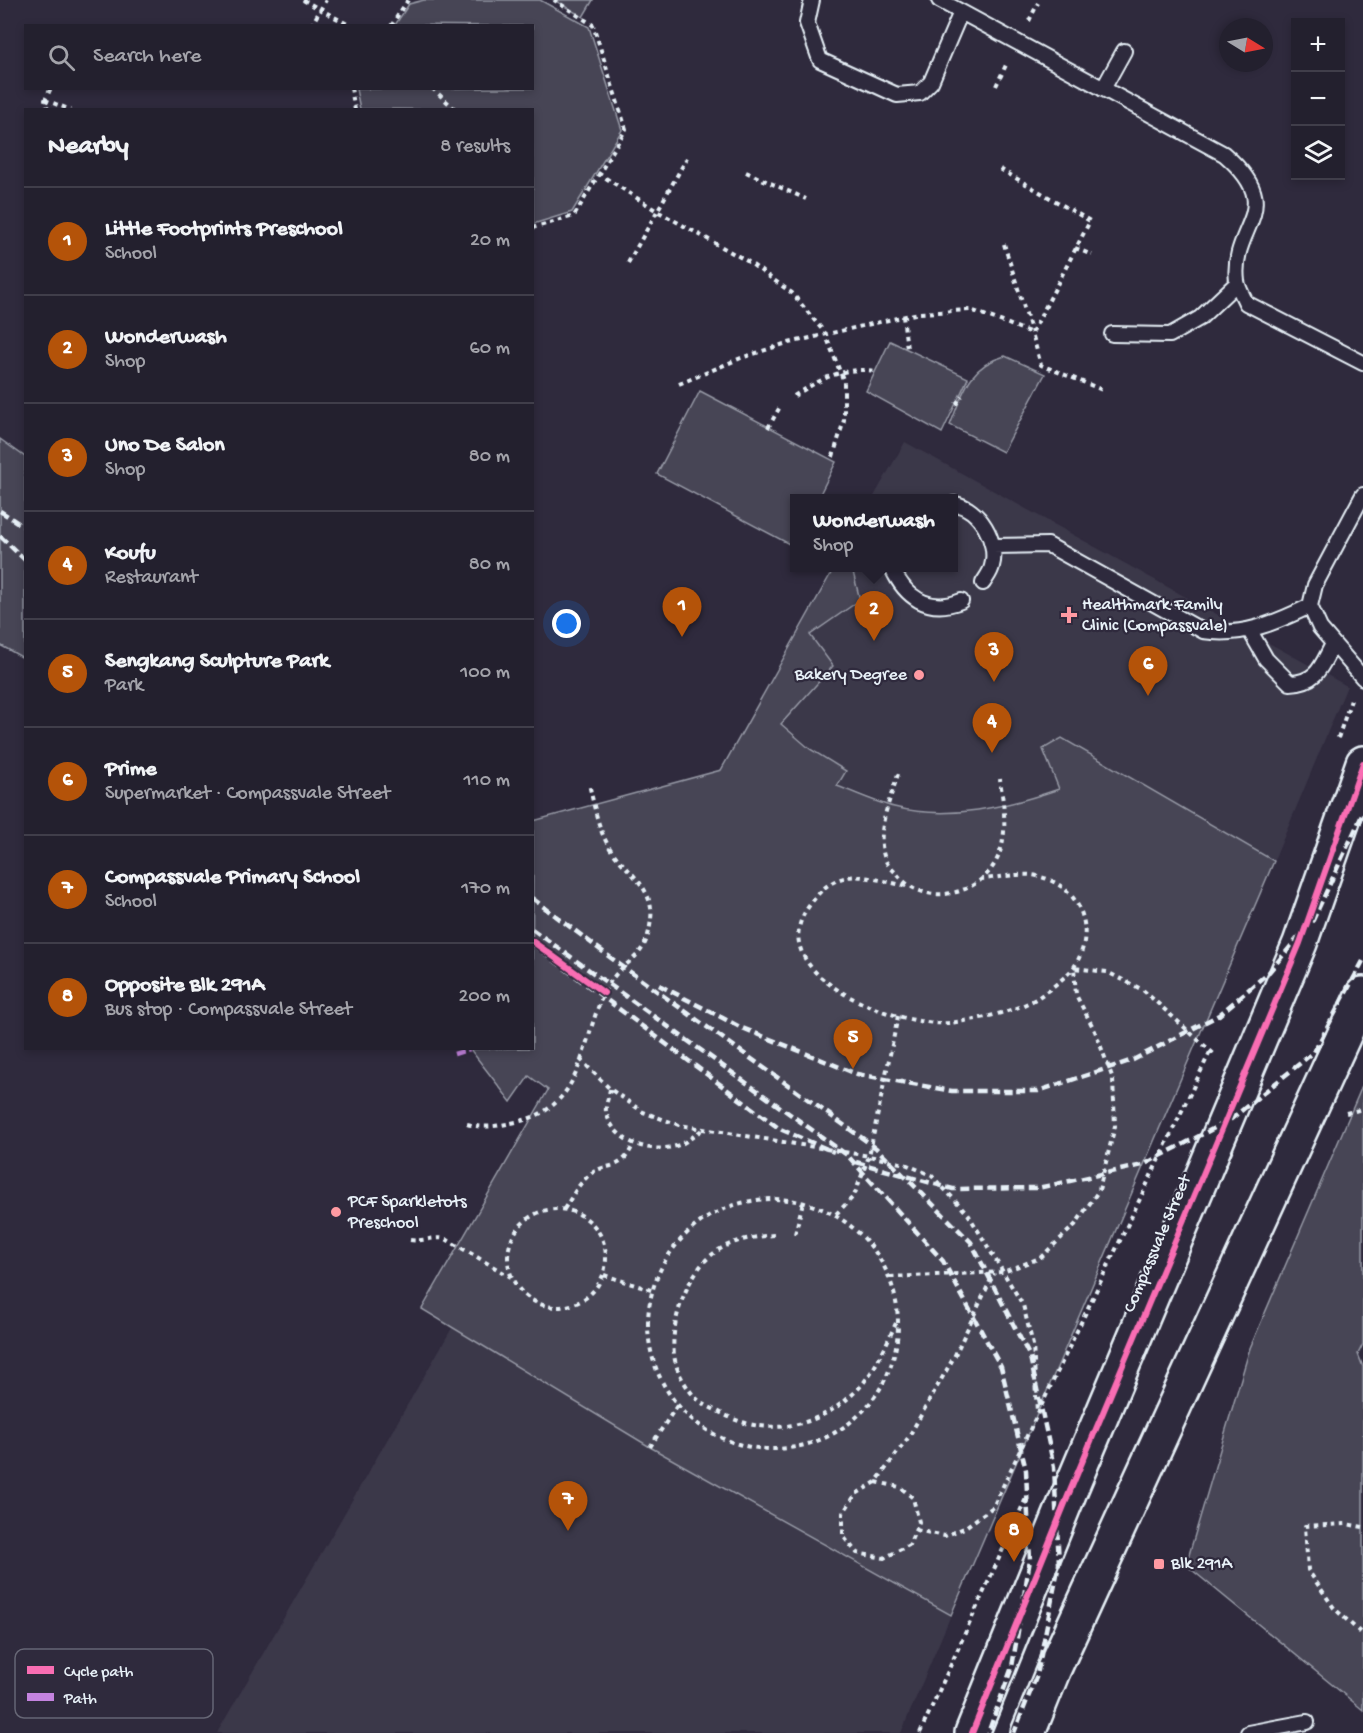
<!DOCTYPE html>
<meta charset="utf-8">
<style>
body{margin:0;font-family:"Gochi Hand",sans-serif;background:#2f2d3a;color:#f1f3f6}
.controls{position:absolute;right:18px;top:18px;display:grid;overflow:hidden;border-radius:0px;box-shadow:0 3px 9px #0003}
.controls button{width:54px;height:54px;display:grid;place-items:center;padding:0;border:0;border-bottom:2px solid #403e4a;background:#23202e;color:#f1f3f6;font:30px sans-serif}
.compass{position:absolute;left:1219px;top:18px;width:54px;height:54px;border-radius:50%;background:#23202e;box-shadow:0 3px 9px #0003;rotate:100deg}
.you{position:absolute;left:567px;top:624px;width:21px;height:21px;margin:-15px;border:4px solid #fff;border-radius:50%;background:#1a73e8;box-shadow:0 0 0 9px #1a73e833}
.badge{display:grid;place-items:center;width:39px;height:39px;border-radius:50%;background:#b45309;color:#fff;font-size:20px;font-weight:700}
.pin{position:absolute;translate:-50% -50px;filter:drop-shadow(0 2px 3px #0008)}
.pin::after{content:'';position:absolute;top:32px;width:21px;height:18px;background:inherit;clip-path:polygon(0 0,100% 0,50% 100%)}
.popup{position:absolute;left:790px;top:494px;width:168px;height:78px;box-sizing:border-box;display:grid;place-content:center;border-radius:0px;background:#23202e;filter:drop-shadow(0 2px 4px #0005);font-size:20px;white-space:nowrap;color:#a3a3aa}
.popup b{font-size:22px;color:#f1f3f6}
.popup::after{content:'';position:absolute;left:50%;top:100%;margin-left:-12px;border:12px solid transparent;border-top-color:#23202e}
.list{margin:0;padding:0;list-style:none}
h2{display:flex;justify-content:space-between;align-items:center;height:78px;margin:0;padding:0 24px;font-size:26px}
h2 small{font-size:20px;font-weight:400;color:#a3a3aa}
.list li{display:grid;grid-template-columns:39px 1fr auto;gap:18px;align-items:center;box-sizing:border-box;height:108px;padding:0 24px;border-top:2px solid #403e4a}
.list b{display:block;font-size:22px;white-space:nowrap}
.list p{margin:0;font-size:20px;white-space:nowrap;color:#a3a3aa}
.list em{font-size:20px;font-style:normal;color:#a3a3aa}
.icon{flex:none;width:33px;height:33px;fill:none;stroke:currentColor;stroke-width:2;stroke-linecap:round;stroke-linejoin:round}
.map{position:relative;flex:none;width:1363px;height:1733px;overflow:hidden}
.search{position:absolute;background:#23202e;box-shadow:0 3px 9px #0003;left:24px;top:24px;width:510px;height:66px;display:flex;align-items:center;gap:15px;box-sizing:border-box;padding:0 21px;border-radius:0px;color:#a3a3aa;font-size:22px}
.panel{position:absolute;background:#23202e;box-shadow:0 3px 9px #0003;left:24px;top:108px;width:510px;height:942px;border-radius:0px}
.map>svg:first-child{display:block}
</style>
<div class="map">
<svg width="1363" height="1733" viewBox="0 0 1363 1733">
<rect width="100%" height="100%" fill="#2f2a3d"/>
<filter id="ink" filterUnits="userSpaceOnUse"><feTurbulence type="fractalNoise" baseFrequency=".0167" numOctaves="2"/><feDisplacementMap in="SourceGraphic" scale="12" xChannelSelector="R" yChannelSelector="G"/><feConvolveMatrix kernelMatrix="1 2 1 2 8 2 1 2 1" color-interpolation-filters="sRGB"/></filter>
<g filter="url(#ink)">
<!-- built -->
<path fill="#3b3749" d="M905,442L1347,686L1274,861L1062,739L1059,789L1011,805L948,814L895,807L837,785L845,771L810,749L781,724L832,666L810,635L860,600L852,568H954V498H873Z
M452,1328L650,1447L951,1615L901,1733H217Z"/>
<!-- green -->
<path fill="#464455" stroke="#979aa6" stroke-width="1.5" d="M424,0H540L589,27L622,130L572,212L533,224L532,110L360,109L356,89L532,88V26L395,25L409,4Z
M554,0H593L583,17Z
M890,341L968,378L942,433L866,391Z
M1005,356L1045,374L1003,452L950,425C963,393 968,366 1005,356Z
M700,391L836,462L818,498H794L793,546L657,474Z
M0,439L25,457V659L0,645Z
M834,568H852L860,600L810,635L833,666L781,724L810,749L846,771L837,786C856,793 875,802 894,807C950,821 1006,807 1059,789L1043,749L1062,738L1274,861L951,1615L650,1447L422,1309L548,1090L529,1076L511,1102L470,1049L532,1048L533,821L721,770Z
M1363,1084V1344L1358,1354L1363,1367V1710L1186,1565L1250,1348Z"/>
<g fill="none" stroke-linecap="round" stroke-linejoin="round">
<defs>
<path id="lane" d="M812,0L807,23L820,60L897,95L920,93L931,82L961,12
M939,0L1224,154C1289,210 1230,224 1237,281C1238,288 1243,296 1246,303L1363,363
M1103,89L1124,51
M1112,334L1170,335L1200,318L1237,283
M1363,495L1315,585L1310,606L1320,628L1363,678
M954,504C979,507 999,542 992,566C991,572 986,578 983,583
M993,546L1048,545L1203,631C1243,637 1275,623 1310,606
M892,568C905,597 928,614 961,601
M1250,631L1266,659L1290,683C1318,682 1321,666 1333,644
M1248,1733L1307,1722"/>
<path id="secondary" d="M972,1733L1070,1491L1300,943L1363,763
M1028,1733L1053,1671L1363,994"/>
</defs>
<!-- lane casing -->
<use href="#lane" stroke="#e8f1f8" stroke-width="18"/>
<!-- secondary casing -->
<use href="#secondary" stroke="#e8f1f8" stroke-width="38"/>
<!-- path -->
<path stroke="#e8f1f8" stroke-width="4" stroke-dasharray="4.5 4.5" stroke-linecap="butt" d="M303,0L351,26
M1029,21L1038,3
M311,26L326,0
M391,26L408,0
M996,86L1006,65
M351,88L355,110
M432,88L456,110
M45,100L71,110
M48,110L45,100L51,88
M1000,169L1090,221L1032,333L1041,365L1105,391
M746,172L806,199
M598,173L657,211L747,261L792,293L825,333L844,382V420L832,460
M532,228L574,216L626,129L593,25L554,0
M1004,244L1032,333
M1075,248L1092,255
M628,263L687,158
M903,316L907,349
M679,384L741,358L784,344L919,313L971,310L1032,333
M794,396C821,379 843,366 876,371
M956,404L962,396
M768,428L781,405
M1338,738L1351,700
M898,774C890,801 875,831 885,859C887,865 893,870 897,874C925,910 986,895 1000,852C1008,828 1003,803 1000,779
M906,886C891,883 861,874 848,877C828,881 820,891 809,906C759,975 898,1027 948,1023C977,1020 1010,1013 1036,999C1044,994 1069,975 1074,967C1098,930 1080,885 1037,876C1021,872 999,878 982,879
M580,1059L610,1089L643,1112L679,1125L869,1156L905,1164L931,1175L968,1214L1023,1305L1033,1345L1037,1412
M610,1089C609,1096 605,1105 606,1112C614,1143 651,1155 679,1145C687,1142 696,1134 703,1129
M1346,1113L1363,1109
M467,1124C485,1129 497,1126 516,1122C587,1107 579,1041 607,987C622,959 644,963 650,926C651,920 652,913 651,908C646,879 621,868 608,845C597,826 594,804 589,784
M648 1324a125 125 0 1 1 250 0a125 125 0 1 1-250 0Z
M508 1258a49 49 0 1 1 98 0a49 49 0 1 1-98 0Z
M564,1209C571,1199 577,1186 586,1178C604,1159 619,1176 633,1145
M836,1214L854,1196L869,1156L898,1016
M795,1234L803,1202
M774,1235C753,1237 732,1240 714,1253C686,1273 666,1331 676,1364C678,1374 690,1393 697,1399C703,1405 714,1409 721,1413C768,1439 821,1427 858,1389C876,1370 886,1344 897,1321
M410,1240C424,1242 433,1236 446,1239L511,1277
M604,1275L654,1291
M890,1277L1003,1272L1040,1258L1075,1225L1099,1190L1115,1126L1113,1079L1095,1031L1076,995L1074,968L1107,972L1143,990L1215,1055
M650,1447L678,1404
M876,1482L900,1487L913,1498L919,1522L909,1545L884,1558L857,1553L843,1536V1513L856,1494L876,1482L908,1438L954,1357L994,1273
M1363,1527L1346,1524L1305,1526L1308,1570L1334,1608L1363,1635
M916,1530L945,1536L964,1528L993,1507L1210,1052
M920,1733L1027,1496"/>
<!-- lane -->
<use href="#lane" stroke="#2f2a3d" stroke-width="14"/>
<!-- secondary -->
<use href="#secondary" stroke="#2f2a3d" stroke-width="33"/>
<!-- rail -->
<path stroke="#e8f1f8" stroke-width="4.5" stroke-dasharray="9 4.5" stroke-linecap="butt" d="M0,511L26,528
M0,536L26,561
M532,898L619,964L876,1148L971,1242L1030,1357L1054,1467L1059,1564L1037,1675L1014,1733
M532,929L847,1155L943,1261L1001,1367L1026,1470L1030,1560L1012,1667L988,1733
M532,944L780,1129L834,1152
M659,985L740,1027L857,1074L952,1091H1038L1133,1060L1219,1015L1269,972L1313,920L1363,813
M856,1162L953,1189L1038,1188L1143,1165L1230,1120L1314,1052L1363,961"/>
<!-- quiet -->
<path stroke="#c483df" stroke-width="4.5" stroke-dasharray="9 4.5" stroke-linecap="butt" d="M454,1054L470,1049"/>
<defs>
<path id="cycleway" d="M532,941L604,993
M972,1733L1070,1491L1300,943L1363,763"/>
</defs>
<!-- cycleway casing -->
<use href="#cycleway" stroke="#2f2a3d" stroke-width="10"/>
<!-- cycleway -->
<use href="#cycleway" stroke="#f96db3" stroke-width="6"/>
</g>
</g>
<!-- markers -->
<g fill="#ff9aa2" stroke="#2f2a3d" stroke-width="2">
<path d="M1066 606h6v6h6v6h-6v6h-6v-6h-6v-6h6z"/>
<circle cx="919" cy="675" r="6"/>
<circle cx="336" cy="1212" r="6"/>
<rect x="1153" y="1558" width="12" height="12" rx="3"/>
</g>
<g text-anchor="middle" dominant-baseline="central" stroke-width="4.5" stroke-linejoin="round" paint-order="stroke">
<!-- poi labels -->
<g font-size="18" fill="#e8f1f8" stroke="#2f2a3d" text-anchor="start">
<text x="1082" y="605">Healthmark Family<tspan x="1082" dy="21">Clinic (Compassvale)</tspan></text>
<text x="907" y="675" text-anchor="end">Bakery Degree</text>
<text x="348" y="1202">PCF Sparkletots<tspan x="348" dy="21">Preschool</tspan></text>
<text x="1171" y="1564">Blk 291A</text>
</g>
<!-- street labels -->
<g font-size="18" fill="#e8f1f8" stroke="#2f2a3d">
<text transform="translate(1158 1244) rotate(-67)">Compassvale Street</text>
</g>
</g>
<!-- legend -->
<rect x="15" y="1649" width="198" height="69" rx="9" fill="#2f2a3d" stroke="#666675" stroke-width="1.5"/>
<rect x="27" y="1666" width="27" height="8" fill="#f96db3"/>
<rect x="27" y="1693" width="27" height="8" fill="#c483df"/>
<g font-size="16" fill="#e8f1f8">
<text x="64" y="1676">Cycle path</text>
<text x="64" y="1703">Path</text>
</g>
</svg>
<div class="controls">
<button>+</button>
<button>−</button>
<button><svg class="icon" aria-label="layers" viewBox="0 0 24 24"><path d="M12 4l9 5-9 5-9-5zM3 14l9 5 9-5"/></svg></button>
</div>
<svg class="compass" viewBox="-18 -18 36 36"><path d="M0-13l5 13h-10z" fill="#e53935"/><path d="M0 13l5-13h-10z" fill="#a3a3aa"/></svg>
<div class="you"></div>
<div class="pin badge" style="left:682px;top:637px">1</div>
<div class="pin badge" style="left:874px;top:641px">2</div>
<div class="popup"><b>Wonderwash</b>Shop</div>
<div class="pin badge" style="left:994px;top:682px">3</div>
<div class="pin badge" style="left:992px;top:753px">4</div>
<div class="pin badge" style="left:853px;top:1069px">5</div>
<div class="pin badge" style="left:1148px;top:696px">6</div>
<div class="pin badge" style="left:568px;top:1531px">7</div>
<div class="pin badge" style="left:1014px;top:1562px">8</div>
<div class="search"><svg class="icon" aria-label="search" viewBox="0 0 24 24"><circle cx="10" cy="10" r="6"/><path d="M15 15l6 6"/></svg>Search here</div>
<section class="panel">
<h2>Nearby<small>8 results</small></h2>
<ul class="list">
<li><span class="badge">1</span><div><b>Little Footprints Preschool</b><p>School</p></div><em>20 m</em></li>
<li><span class="badge">2</span><div><b>Wonderwash</b><p>Shop</p></div><em>60 m</em></li>
<li><span class="badge">3</span><div><b>Uno De Salon</b><p>Shop</p></div><em>80 m</em></li>
<li><span class="badge">4</span><div><b>Koufu</b><p>Restaurant</p></div><em>80 m</em></li>
<li><span class="badge">5</span><div><b>Sengkang Sculpture Park</b><p>Park</p></div><em>100 m</em></li>
<li><span class="badge">6</span><div><b>Prime</b><p>Supermarket · Compassvale Street</p></div><em>110 m</em></li>
<li><span class="badge">7</span><div><b>Compassvale Primary School</b><p>School</p></div><em>170 m</em></li>
<li><span class="badge">8</span><div><b>Opposite Blk 291A</b><p>Bus stop · Compassvale Street</p></div><em>200 m</em></li>
</ul>
</section>
</div>
